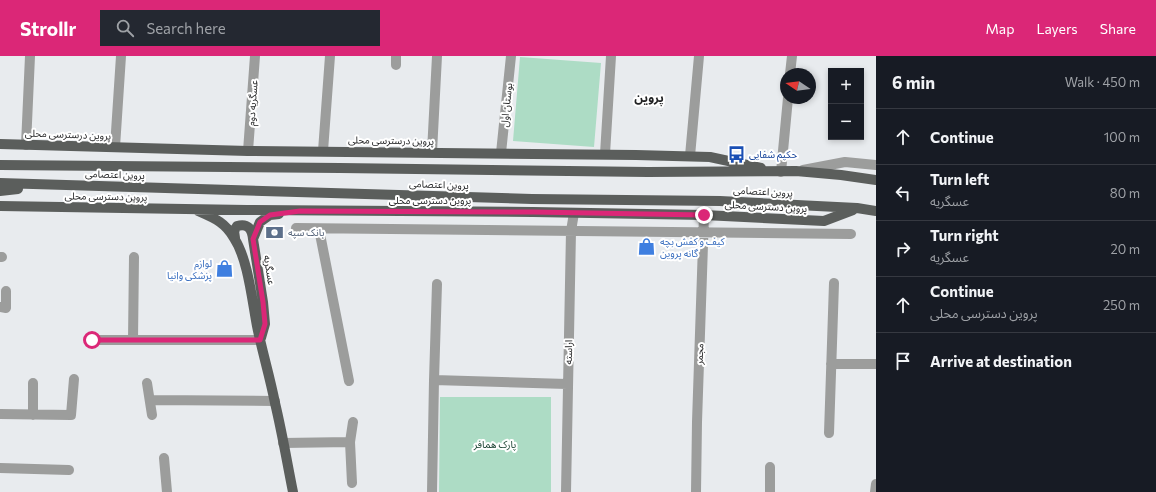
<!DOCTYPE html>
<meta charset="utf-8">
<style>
body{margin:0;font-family:Commissioner,"Noto Sans Arabic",sans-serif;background:#242831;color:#f1f3f6}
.controls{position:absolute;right:12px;top:12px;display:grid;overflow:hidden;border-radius:0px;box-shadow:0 2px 6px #0003}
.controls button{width:36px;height:36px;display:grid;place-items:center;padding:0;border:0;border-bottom:1px solid #363941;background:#171b24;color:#f1f3f6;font:20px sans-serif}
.compass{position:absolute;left:780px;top:12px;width:36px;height:36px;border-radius:50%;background:#171b24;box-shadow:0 2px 6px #0003;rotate:283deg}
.stop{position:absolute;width:12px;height:12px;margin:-9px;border:3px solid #db2777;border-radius:50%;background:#fff}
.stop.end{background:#db2777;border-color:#fff;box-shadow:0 1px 4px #0008}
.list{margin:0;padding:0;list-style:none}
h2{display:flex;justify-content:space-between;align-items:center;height:52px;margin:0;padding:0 16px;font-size:17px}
h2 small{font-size:13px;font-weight:400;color:#9ea1a6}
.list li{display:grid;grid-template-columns:26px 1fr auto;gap:12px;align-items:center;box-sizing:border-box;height:56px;padding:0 16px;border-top:1px solid #363941}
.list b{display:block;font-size:15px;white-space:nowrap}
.list p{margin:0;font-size:13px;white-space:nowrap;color:#9ea1a6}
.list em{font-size:13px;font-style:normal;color:#9ea1a6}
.icon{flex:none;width:22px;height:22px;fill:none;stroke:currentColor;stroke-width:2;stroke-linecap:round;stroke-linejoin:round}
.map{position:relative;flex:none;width:876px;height:436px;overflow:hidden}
header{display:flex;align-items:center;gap:24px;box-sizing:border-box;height:56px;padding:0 20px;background:#db2777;color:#fff}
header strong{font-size:19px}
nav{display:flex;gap:22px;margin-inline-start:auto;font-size:14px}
.search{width:280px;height:36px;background:#242831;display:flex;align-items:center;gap:10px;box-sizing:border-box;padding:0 14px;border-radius:0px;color:#9ea1a6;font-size:15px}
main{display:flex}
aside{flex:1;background:#171b24}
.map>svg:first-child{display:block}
</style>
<header>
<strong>Strollr</strong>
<div class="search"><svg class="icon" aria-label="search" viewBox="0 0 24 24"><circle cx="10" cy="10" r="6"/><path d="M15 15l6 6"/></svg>Search here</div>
<nav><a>Map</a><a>Layers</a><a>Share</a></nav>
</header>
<main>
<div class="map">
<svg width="876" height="436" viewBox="0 0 876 436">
<rect width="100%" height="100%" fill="#e8ebee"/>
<!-- green -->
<path fill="#addcc5" d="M520,1L601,7L594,91L513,85Z
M440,341H551V436H439Z"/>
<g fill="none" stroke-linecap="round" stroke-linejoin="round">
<!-- minor -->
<path stroke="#9c9d9c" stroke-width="10" d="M396,9V0
M790,18L792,0
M26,89L30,0
M115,91L121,0
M248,95L255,0
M323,95L330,0
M432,96L437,0
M501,97L511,0
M605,98L611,0
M690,100L699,0
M803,114L845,106L876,109
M781,116L788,42
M296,172L851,178
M319,173L349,325
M0,201H2
M0,251L6,252V235
M91,284H260
M133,284L134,201
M831,308H876
M434,324L567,328
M33,327V359
M147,327L152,359
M150,344L275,345
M0,358L71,359L74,323
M829,377L834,227
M350,386L353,366
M283,387L350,386L352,427
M164,402L167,436
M0,412L69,414
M432,436L434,324L437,228
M566,436L571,175L574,157
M696,436L697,366L704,159
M770,436V411
M875,436L876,428"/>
<!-- major -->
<path stroke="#5b5e5c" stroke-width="10" d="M0,88L248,95L636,99L710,101L761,112
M0,109L340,112L648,116L796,115L841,119L876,124
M0,127L532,143L720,145L857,152L876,155
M0,135L18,133
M0,150L247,154L533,156L704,159L824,165L853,154
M198,155C214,162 225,166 234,182C248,203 252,244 257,270C262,295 270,321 275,347C282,376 287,406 293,436
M235,182L234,175L237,170C248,167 252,173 253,183
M261,282L265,268L263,246L253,183L260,166L270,159L279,158"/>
</g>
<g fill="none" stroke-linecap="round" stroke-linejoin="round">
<!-- route -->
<path stroke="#db2777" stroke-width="5" d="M92,284H260L265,268L263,246L253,183L260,166L270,159L300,155L533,156L704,159"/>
</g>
<!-- icons -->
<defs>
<symbol id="bus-bare" viewBox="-9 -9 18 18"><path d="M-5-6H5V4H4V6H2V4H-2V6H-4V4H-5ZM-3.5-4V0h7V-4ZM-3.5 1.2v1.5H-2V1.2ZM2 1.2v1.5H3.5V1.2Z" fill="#1a4fb4" stroke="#fff" stroke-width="2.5" paint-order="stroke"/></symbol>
<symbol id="bank-bare" viewBox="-9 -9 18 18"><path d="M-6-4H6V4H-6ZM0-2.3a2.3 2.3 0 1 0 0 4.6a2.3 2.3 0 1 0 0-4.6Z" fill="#5c6f8a" stroke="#fff" stroke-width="2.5" paint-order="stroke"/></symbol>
<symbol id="shop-bare" viewBox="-9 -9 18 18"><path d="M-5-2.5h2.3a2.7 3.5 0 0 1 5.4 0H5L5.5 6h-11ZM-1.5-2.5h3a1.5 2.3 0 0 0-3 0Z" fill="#3f7fe0" stroke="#fff" stroke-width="2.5" paint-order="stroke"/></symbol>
</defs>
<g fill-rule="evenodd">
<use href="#bus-bare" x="724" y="86" width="25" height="25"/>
<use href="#bank-bare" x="262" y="164" width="25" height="25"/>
<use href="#shop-bare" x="634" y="178" width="25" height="25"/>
<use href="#shop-bare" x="212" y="200" width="25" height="25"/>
</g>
<g text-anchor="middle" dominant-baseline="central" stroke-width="4" stroke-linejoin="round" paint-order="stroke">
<!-- street labels -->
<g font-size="10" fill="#212223" stroke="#fff">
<text transform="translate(252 47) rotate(-86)">عسگریه دوم</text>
<text transform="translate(506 49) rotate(-84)">بوستان اول</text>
<text transform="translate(68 78) rotate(2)">پروین درسترسی محلی</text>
<text transform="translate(391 84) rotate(1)">پروین درسترسی محلی</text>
<text transform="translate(115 118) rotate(2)">پروین اعتصامی</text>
<text transform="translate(439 128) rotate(2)">پروین اعتصامی</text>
<text transform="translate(763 135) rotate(3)">پروین اعتصامی</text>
<text transform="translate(106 140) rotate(1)">پروین دسترسی محلی</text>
<text x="430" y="144">پروین دسترسی محلی</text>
<text transform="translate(766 150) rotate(3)">پروین دسترسی محلی</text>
<text transform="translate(270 214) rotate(81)">عسگریه</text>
<text transform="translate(568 296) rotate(-89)">اراسته</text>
<text transform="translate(699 298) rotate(-88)">مجمر</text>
</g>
<!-- transit labels -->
<g font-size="10" fill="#164399" stroke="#fff" text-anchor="start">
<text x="749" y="98">حکیم شفایی</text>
</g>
<!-- service labels -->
<g font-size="10" fill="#4e5e75" stroke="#fff" text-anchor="start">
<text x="288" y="176">بانک سپه</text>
</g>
<!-- shop labels -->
<g font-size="10" fill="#366cbe" stroke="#fff" text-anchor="start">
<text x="660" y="185">کیف و کفش بچه<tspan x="660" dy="12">گانه پروین</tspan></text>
<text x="212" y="207" text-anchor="end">لوازم<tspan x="212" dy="12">پزشکی وانیا</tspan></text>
</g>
<!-- park labels -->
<g font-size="10" fill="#143d2c" stroke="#fff">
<text x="495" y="388">پارک همافر</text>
</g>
<!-- quarter labels -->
<g font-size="12" font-weight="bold" fill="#212223" stroke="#fff">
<text x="649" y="41">پروین</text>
</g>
</g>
</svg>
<div class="controls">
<button>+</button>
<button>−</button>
</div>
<svg class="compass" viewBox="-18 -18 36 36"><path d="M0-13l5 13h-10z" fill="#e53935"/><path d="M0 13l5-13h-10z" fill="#9ea1a6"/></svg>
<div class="stop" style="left:92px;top:284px"></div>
<div class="stop end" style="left:704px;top:159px"></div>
</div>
<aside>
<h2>6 min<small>Walk · 450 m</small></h2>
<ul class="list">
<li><svg class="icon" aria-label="ahead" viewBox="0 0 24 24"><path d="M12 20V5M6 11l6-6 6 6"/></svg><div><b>Continue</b></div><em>100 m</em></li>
<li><svg class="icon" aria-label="left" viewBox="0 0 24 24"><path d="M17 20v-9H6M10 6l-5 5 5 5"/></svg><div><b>Turn left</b><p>عسگریه</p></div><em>80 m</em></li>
<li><svg class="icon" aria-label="right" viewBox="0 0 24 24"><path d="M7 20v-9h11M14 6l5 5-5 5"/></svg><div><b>Turn right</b><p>عسگریه</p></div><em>20 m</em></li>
<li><svg class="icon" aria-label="ahead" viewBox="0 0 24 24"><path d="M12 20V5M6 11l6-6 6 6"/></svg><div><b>Continue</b><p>پروین دسترسی محلی</p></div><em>250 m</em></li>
<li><svg class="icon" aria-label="arrive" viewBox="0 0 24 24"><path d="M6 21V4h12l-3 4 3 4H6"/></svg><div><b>Arrive at destination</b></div></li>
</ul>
</aside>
</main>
